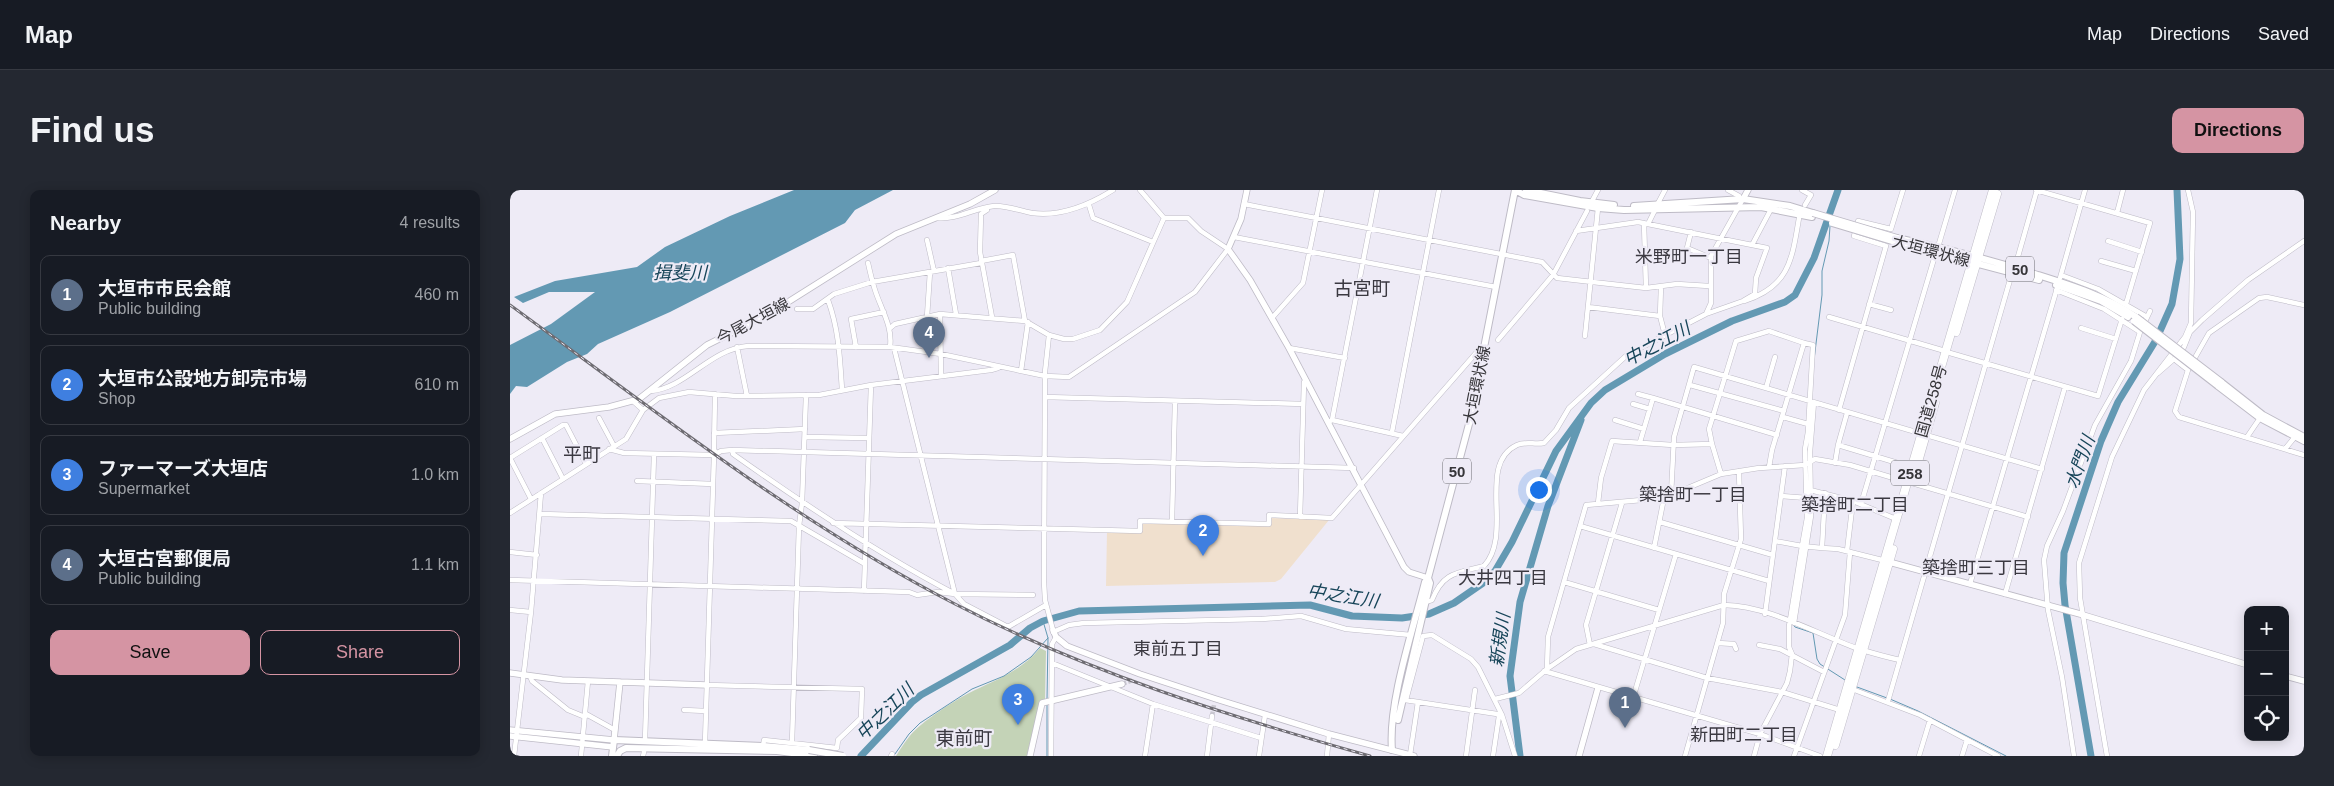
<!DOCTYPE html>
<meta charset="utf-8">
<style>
body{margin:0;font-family:Arial,"Noto Sans JP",sans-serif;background:#242831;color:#f1f3f6}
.controls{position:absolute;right:15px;bottom:15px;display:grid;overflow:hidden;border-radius:10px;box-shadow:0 2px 12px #0003}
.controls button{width:45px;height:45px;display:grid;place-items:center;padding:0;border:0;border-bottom:1px solid #363941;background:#171b24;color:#f1f3f6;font:25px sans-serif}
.you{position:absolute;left:1028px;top:299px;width:18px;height:18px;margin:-12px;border:4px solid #fff;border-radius:50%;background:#1a73e8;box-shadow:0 0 0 8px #1a73e833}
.badge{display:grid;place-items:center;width:32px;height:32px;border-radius:50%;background:#d594a3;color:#fff;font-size:16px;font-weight:700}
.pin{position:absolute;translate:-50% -41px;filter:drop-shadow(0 1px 2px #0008)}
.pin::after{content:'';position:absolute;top:26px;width:18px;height:15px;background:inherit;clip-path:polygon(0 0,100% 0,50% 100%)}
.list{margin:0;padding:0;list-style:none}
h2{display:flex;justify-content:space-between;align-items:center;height:65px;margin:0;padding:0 20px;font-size:21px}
h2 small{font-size:16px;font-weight:400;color:#9ea1a6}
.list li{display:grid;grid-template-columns:32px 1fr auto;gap:15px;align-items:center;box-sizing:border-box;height:80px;margin:0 10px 10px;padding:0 10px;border:1px solid #363941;border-radius:10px}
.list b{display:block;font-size:19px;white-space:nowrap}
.list p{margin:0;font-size:16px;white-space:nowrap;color:#9ea1a6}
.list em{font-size:16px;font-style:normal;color:#9ea1a6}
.actions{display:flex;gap:10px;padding:15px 20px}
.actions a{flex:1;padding:11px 0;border:1px solid #d594a3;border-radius:10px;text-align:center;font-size:18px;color:#d594a3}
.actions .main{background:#d594a3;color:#111}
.icon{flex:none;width:28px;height:28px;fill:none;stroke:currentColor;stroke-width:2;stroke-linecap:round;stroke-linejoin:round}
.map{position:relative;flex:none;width:1794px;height:566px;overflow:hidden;border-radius:10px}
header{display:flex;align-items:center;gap:30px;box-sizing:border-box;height:70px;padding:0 25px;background:#171b24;border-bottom:1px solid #363941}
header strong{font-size:24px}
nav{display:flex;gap:28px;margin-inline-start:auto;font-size:18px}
.intro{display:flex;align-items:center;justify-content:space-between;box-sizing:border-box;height:120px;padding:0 30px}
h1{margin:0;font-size:35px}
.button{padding:12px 22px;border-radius:10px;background:#d594a3;color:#111;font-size:18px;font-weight:700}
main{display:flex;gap:30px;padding:0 30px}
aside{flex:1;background:#171b24;border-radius:10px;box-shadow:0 2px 12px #0003}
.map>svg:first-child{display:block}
</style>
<header>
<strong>Map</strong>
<nav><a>Map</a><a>Directions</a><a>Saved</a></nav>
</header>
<div class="intro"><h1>Find us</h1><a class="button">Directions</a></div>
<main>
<aside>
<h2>Nearby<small>4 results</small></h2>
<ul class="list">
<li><span class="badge" style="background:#5c6f8a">1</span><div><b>大垣市市民会館</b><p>Public building</p></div><em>460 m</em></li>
<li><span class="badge" style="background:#3f7fe0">2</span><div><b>大垣市公設地方卸売市場</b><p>Shop</p></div><em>610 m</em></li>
<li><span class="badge" style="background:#3f7fe0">3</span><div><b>ファーマーズ大垣店</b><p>Supermarket</p></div><em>1.0 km</em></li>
<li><span class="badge" style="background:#5c6f8a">4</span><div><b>大垣古宮郵便局</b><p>Public building</p></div><em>1.1 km</em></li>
</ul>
<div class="actions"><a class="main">Save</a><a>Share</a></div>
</aside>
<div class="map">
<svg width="1794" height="566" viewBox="0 0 1794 566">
<rect width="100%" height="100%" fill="#eeebf6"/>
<!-- commercial -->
<path fill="#f0e0ce" d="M760,328L819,330L771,389L765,392L596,396L597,341L631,343L632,332L760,336Z"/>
<!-- green -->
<path fill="#c4d3b7" d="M530,458L536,461L535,510H530L517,566H386C390,560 394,553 399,547C410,532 448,508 465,500C489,489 513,479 530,458Z"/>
<!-- water -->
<path fill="#6399b3" d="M284,0H383L345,20L335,33L160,122L88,154L77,164L57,172L17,197L6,196L0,204V155L41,134L85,102H39L13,113L4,107L45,91L127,77L155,57L220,26Z"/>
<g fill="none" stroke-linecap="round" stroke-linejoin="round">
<!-- stream -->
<path stroke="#6399b3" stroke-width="1" d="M1320,24V17
M1304,170L1312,105V81L1319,51L1320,36
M1297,266L1299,251
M533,431L538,448L537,510
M1282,433L1285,437L1303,443L1307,469L1310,474L1335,490
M1347,497L1377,508
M1380,509L1408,521L1496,566
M537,514V566
M385,564L399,544L410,533L462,499L494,486L521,467L538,448"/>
<!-- river -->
<path stroke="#6399b3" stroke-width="7" d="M351,566L402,512L411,505L500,455L520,438L533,431L569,421L800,415L842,426L892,428L919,424L944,413L973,393L985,381L1002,352L1046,261L1081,213L1095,200L1155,164L1222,131L1275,112L1285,105L1304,68L1328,0
M1010,566L1000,486L1010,412L1038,316L1071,230
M1581,566L1555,415L1553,393L1554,363L1591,251L1608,212L1646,150L1662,114L1670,69L1667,0"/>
<!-- street-tunnel -->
<path stroke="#c9c7d0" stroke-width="4.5" stroke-dasharray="4.5 2" stroke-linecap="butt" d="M612,494L623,490
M702,526L704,515"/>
<defs>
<path id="street" d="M1218,0L1229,6
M1292,0L1301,5L1295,15
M1526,0L1640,33L1616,114
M1081,13L1088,0
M734,14L1032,72L1047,88L1136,98L1167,94L1199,96
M579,15L583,28L643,52
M1147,15L1155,0
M477,20L471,24L470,62L482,127
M1607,23L1613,0
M427,28C447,30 464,18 484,16C496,15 510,21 522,23C551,27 579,15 603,0
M1134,33L1136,98
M1138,34L1145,20
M1066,41L1128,32L1257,58L1246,88L1245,104L1233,111L1196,124
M1181,42L1177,58L1201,68
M724,47L986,97
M417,50L424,81
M1598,51L1632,62
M1242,55L1260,21
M1428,57L1445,0
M471,71L503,65L515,131
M1591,71L1626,81
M358,73C360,82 362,91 365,100C371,119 383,137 380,157
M1505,77L1527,0
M438,78L446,124
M1551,85L1588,99L1637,127
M1550,88L1575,0
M1151,96L1150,126L1155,145
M1546,100L1594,119L1630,142
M318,110C329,140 330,169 332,200
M1234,111C1279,97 1282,70 1289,28
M1359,114L1381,120
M1794,115L1757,107L1749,108L1699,143L1678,180L1665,221L1669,227L1794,265
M1078,117L1150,126
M287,119H303L324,104L362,92L471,73
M430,124L431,186
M417,127L420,82
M1319,127L1435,161
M762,128L793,93L812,0
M1571,138L1606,149
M379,139L385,134L430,124L515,131L539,145L554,149H563L590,140L617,112L654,28
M539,145L535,182L534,392L535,410L543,440
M1075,146L1088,18
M988,150L1043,85L1077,21
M227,157L237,206
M346,157L341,129L374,122
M384,158L445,404
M779,158L835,168
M1440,163L1588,206L1612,129
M1664,169L1674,157L1680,142L1692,130L1738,90L1794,51
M511,181L518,132
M1648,183L1664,169L1678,180
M1180,195L1274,221
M1256,198L1265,167
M141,201C176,198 200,159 238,156L380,157L431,164L535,186L559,187L685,102L718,59L691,41L678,28H654L630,0
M205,204L204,260L206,262
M1128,204L1143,208L1130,252
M535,207L793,214
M1143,208L1267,245
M123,211L133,220
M1123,214L1140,219
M1329,220L1376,56L1344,46L1348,31L1381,39L1393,0
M1273,227L1298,234
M89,228L104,256
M822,230L893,246
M1105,230L1134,239
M819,232L822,230L867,0
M882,242L929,0
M204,243L295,239
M295,247L358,248
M1737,247L1750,228
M32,248L53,289
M1202,254L1199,239L1226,151L1259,141L1294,153
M1328,255L1401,277
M99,259L114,263L204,265
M1775,259L1784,248
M222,260L223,264C295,315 367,363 445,404L454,414L498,437L536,415
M1325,273L1328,255L1337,223
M1259,277L1262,260L1294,153L1303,155L1298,242L1295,259L1297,328L1292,356L1265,351
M127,291L203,294
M1402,293L1518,327
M1300,300L1343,311L1386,329
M1315,303L1312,358L1328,359L1376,371
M1161,305L1164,247L1184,177L1532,279
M1271,306L1297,308
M21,309L0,268L53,235H56L76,274
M1088,313L1091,288L1102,251L1163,255L1202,254L1211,284
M1351,314L1426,62
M0,323L116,249L133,220L149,208L179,202L226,206L309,205L361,195L481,180L488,178
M31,324L281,331L355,374
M790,327L794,192L796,190
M662,331L665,211
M1150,332L1263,365
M323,333L630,341V331L759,334V325L822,328L966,163
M1070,336L1259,391
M1144,358L1154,308
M1337,361L1343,311
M0,362L27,365
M0,390L399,402L407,405L428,402L445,404
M1054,392L1149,420
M1460,394L1548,95
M354,401L361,195
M445,404L523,405
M1495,404L1555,197
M915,412L922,410C933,382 947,383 974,376C1004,344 966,274 1007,255C1016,251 1025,255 1034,253L1046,240L1059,218L1117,165L1196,124L1201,113V66L1233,9
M0,420L21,422
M1255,424L1275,276
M1284,433L1301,326L1300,262L1304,212
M543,442L559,435L574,433L752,429L791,426L836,439L901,445
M1208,453L1224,454L1226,459
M1084,454L1197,488L1272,502L1330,520
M1080,455L1076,435L1112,313
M1249,455L1270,459L1314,482
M542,473L643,514L751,548
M1037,479L1038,447L1076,315L1154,308L1211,284L1249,278L1295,275L1305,269L1340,275L1397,292
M1034,481L1250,544L1310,566
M20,486L22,491L58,520L75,527
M197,495L352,499L351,528L328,550L327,558L254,550L253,556
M1342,499L1410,525L1488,566
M1123,508L1166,364
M985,509L1009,503L1037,479L1066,459L1214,415C1260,416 1306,444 1349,459C1362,463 1376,467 1390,470
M895,510L987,524L989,526L983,566
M896,510L913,446L922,445L961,469L968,477L992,525L1005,566
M1378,511L1502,83
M174,520L196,521
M76,524L105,540
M135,551L144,264
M282,552L289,336L292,313L296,205
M195,554L204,265L211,261L222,260L844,278
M900,565L908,512
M4,566L21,422L31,303
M71,566L78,491
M133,566L134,562
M381,566L382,564
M541,566L542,454L546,447
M635,566L643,514
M697,566L702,526
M749,566L755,525
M817,566L819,544
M956,566L965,500
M1175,566L1213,433L1214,404L1231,349L1229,281
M1244,566L1250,544L1277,493L1280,481L1282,464L1279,457V436L1292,356L1312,358
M1284,566L1335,425L1340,362
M1409,566L1420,530
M1452,566L1457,550
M1564,566L1552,487L1538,420L1534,370L1537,356L1553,321L1585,235L1621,171L1630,142L1640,121
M1597,566L1570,408L1569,373L1602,267L1634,200L1675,147L1681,133L1683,22L1678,0"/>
<path id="secondary" d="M737,0L731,29L718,59L740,90L779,158L894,377L899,382L918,388
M1233,9L1238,0
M0,249L45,224L99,217L129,209L197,155L259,124L386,44L460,14L485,0
M1379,372L1570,424L1738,475
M543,440L546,447L557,456L630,484L706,509L819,544L904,566
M0,483L52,490L197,495
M1775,486L1794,491
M0,540L104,550L110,492
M0,546L103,557
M520,566L532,513L612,494
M1069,566L1088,498"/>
<path id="primary" d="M1005,0L1014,5L1088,18L1114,20L1251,17L1302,27
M1016,0L1070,11L1104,15
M1124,16L1233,9L1280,16L1303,23
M1387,48C1435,58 1481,70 1528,85C1563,96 1595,106 1626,127
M1385,52L1529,90
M1546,95L1591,111L1618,127
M1711,192L1753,225L1794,247
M1708,196L1750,228L1794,251
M888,530L920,393L918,388
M882,560C878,512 903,440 915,392L918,388L959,234L1005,0
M102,566L104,550L253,556L299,560
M107,566L110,561L116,558L267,561L304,566"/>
<path id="highway" d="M1446,142L1487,4
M1406,279L1425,213
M1325,555L1383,359
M1317,566L1483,0"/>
</defs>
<!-- street casing -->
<use href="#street" stroke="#bebbc6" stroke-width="5.5"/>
<!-- secondary casing -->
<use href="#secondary" stroke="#bebbc6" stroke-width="7"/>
<!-- primary casing -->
<use href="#primary" stroke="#bebbc6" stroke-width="8"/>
<!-- highway casing -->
<use href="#highway" stroke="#bebbc6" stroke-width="9"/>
<!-- street -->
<use href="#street" stroke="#fff" stroke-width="4.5"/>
<!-- secondary -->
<use href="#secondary" stroke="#fff" stroke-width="5.5"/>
<!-- primary -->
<use href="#primary" stroke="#fff" stroke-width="6"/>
<!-- highway -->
<use href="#highway" stroke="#fff" stroke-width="8"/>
<defs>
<path id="rail" d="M0,115C144,220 286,332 445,414C577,482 718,526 860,566"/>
</defs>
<!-- rail casing -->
<use href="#rail" stroke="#6e6c72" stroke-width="3"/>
<!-- rail -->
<use href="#rail" stroke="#eeebf6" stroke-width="1" stroke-dasharray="4" stroke-linecap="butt"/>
<defs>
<path id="primary-bridge" d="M1303,23L1387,48
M1322,33L1385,52
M1626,127L1711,192
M1624,131L1708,196
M299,560L333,566"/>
</defs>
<!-- primary-bridge casing -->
<use href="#primary-bridge" stroke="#bebbc6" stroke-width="8" stroke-linecap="butt"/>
<!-- primary-bridge -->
<use href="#primary-bridge" stroke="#fff" stroke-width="6"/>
</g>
<g text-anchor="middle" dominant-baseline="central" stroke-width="4.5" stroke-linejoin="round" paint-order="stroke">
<!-- shield labels -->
<g fill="#eeebf6" stroke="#6d6c72" stroke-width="1">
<rect x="1496" y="66.5" width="28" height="25" rx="4"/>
<rect x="933" y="268.5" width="28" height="25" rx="4"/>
<rect x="1381" y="270.5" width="38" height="25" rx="4"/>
</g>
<g font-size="15" font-weight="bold" fill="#363539">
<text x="1510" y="79">50</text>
<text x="947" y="281">50</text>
<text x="1400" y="283">258</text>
</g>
<!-- street labels -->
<g font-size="16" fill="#363539" stroke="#eeebf6">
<text transform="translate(1421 61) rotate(15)">大垣環状線</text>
<text transform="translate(243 131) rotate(-28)">今尾大垣線</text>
<text transform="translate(967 195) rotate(-79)">大垣環状線</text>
<text transform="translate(1421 211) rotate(-74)">国道258号</text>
</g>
<!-- neighbourhood labels -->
<g font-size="18" fill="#3b3941" stroke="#eeebf6">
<text x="1179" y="67">米野町一丁目</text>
<text x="1183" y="305">築捨町一丁目</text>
<text x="1345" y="315">築捨町二丁目</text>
<text x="1466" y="378">築捨町三丁目</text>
<text x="993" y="388">大井四丁目</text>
<text x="668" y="459">東前五丁目</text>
<text x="1234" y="545">新田町二丁目</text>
</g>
<!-- water labels -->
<g font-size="18" font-style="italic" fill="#174559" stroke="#eeebf6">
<text x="170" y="83">揖斐川</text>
<text transform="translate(1147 154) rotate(-28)">中之江川</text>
<text transform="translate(1570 272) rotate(-70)">水門川</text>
<text transform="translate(833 406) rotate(9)">中之江川</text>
<text transform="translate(990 450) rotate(-82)">新規川</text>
<text transform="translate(375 522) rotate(-44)">中之江川</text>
</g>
<!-- quarter labels -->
<g font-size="19" fill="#3b3941" stroke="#eeebf6">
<text x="852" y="98">古宮町</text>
<text x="72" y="264">平町</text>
<text x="454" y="548">東前町</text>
</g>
</g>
</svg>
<div class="controls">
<button>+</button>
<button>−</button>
<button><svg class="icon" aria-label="locate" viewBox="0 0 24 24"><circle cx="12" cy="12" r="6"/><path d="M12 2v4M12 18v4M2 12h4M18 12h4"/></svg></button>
</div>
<div class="you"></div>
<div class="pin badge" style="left:1115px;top:538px;background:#5c6f8a">1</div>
<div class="pin badge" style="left:693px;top:366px;background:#3f7fe0">2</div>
<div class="pin badge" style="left:508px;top:535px;background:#3f7fe0">3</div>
<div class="pin badge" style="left:419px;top:168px;background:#5c6f8a">4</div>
</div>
</main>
